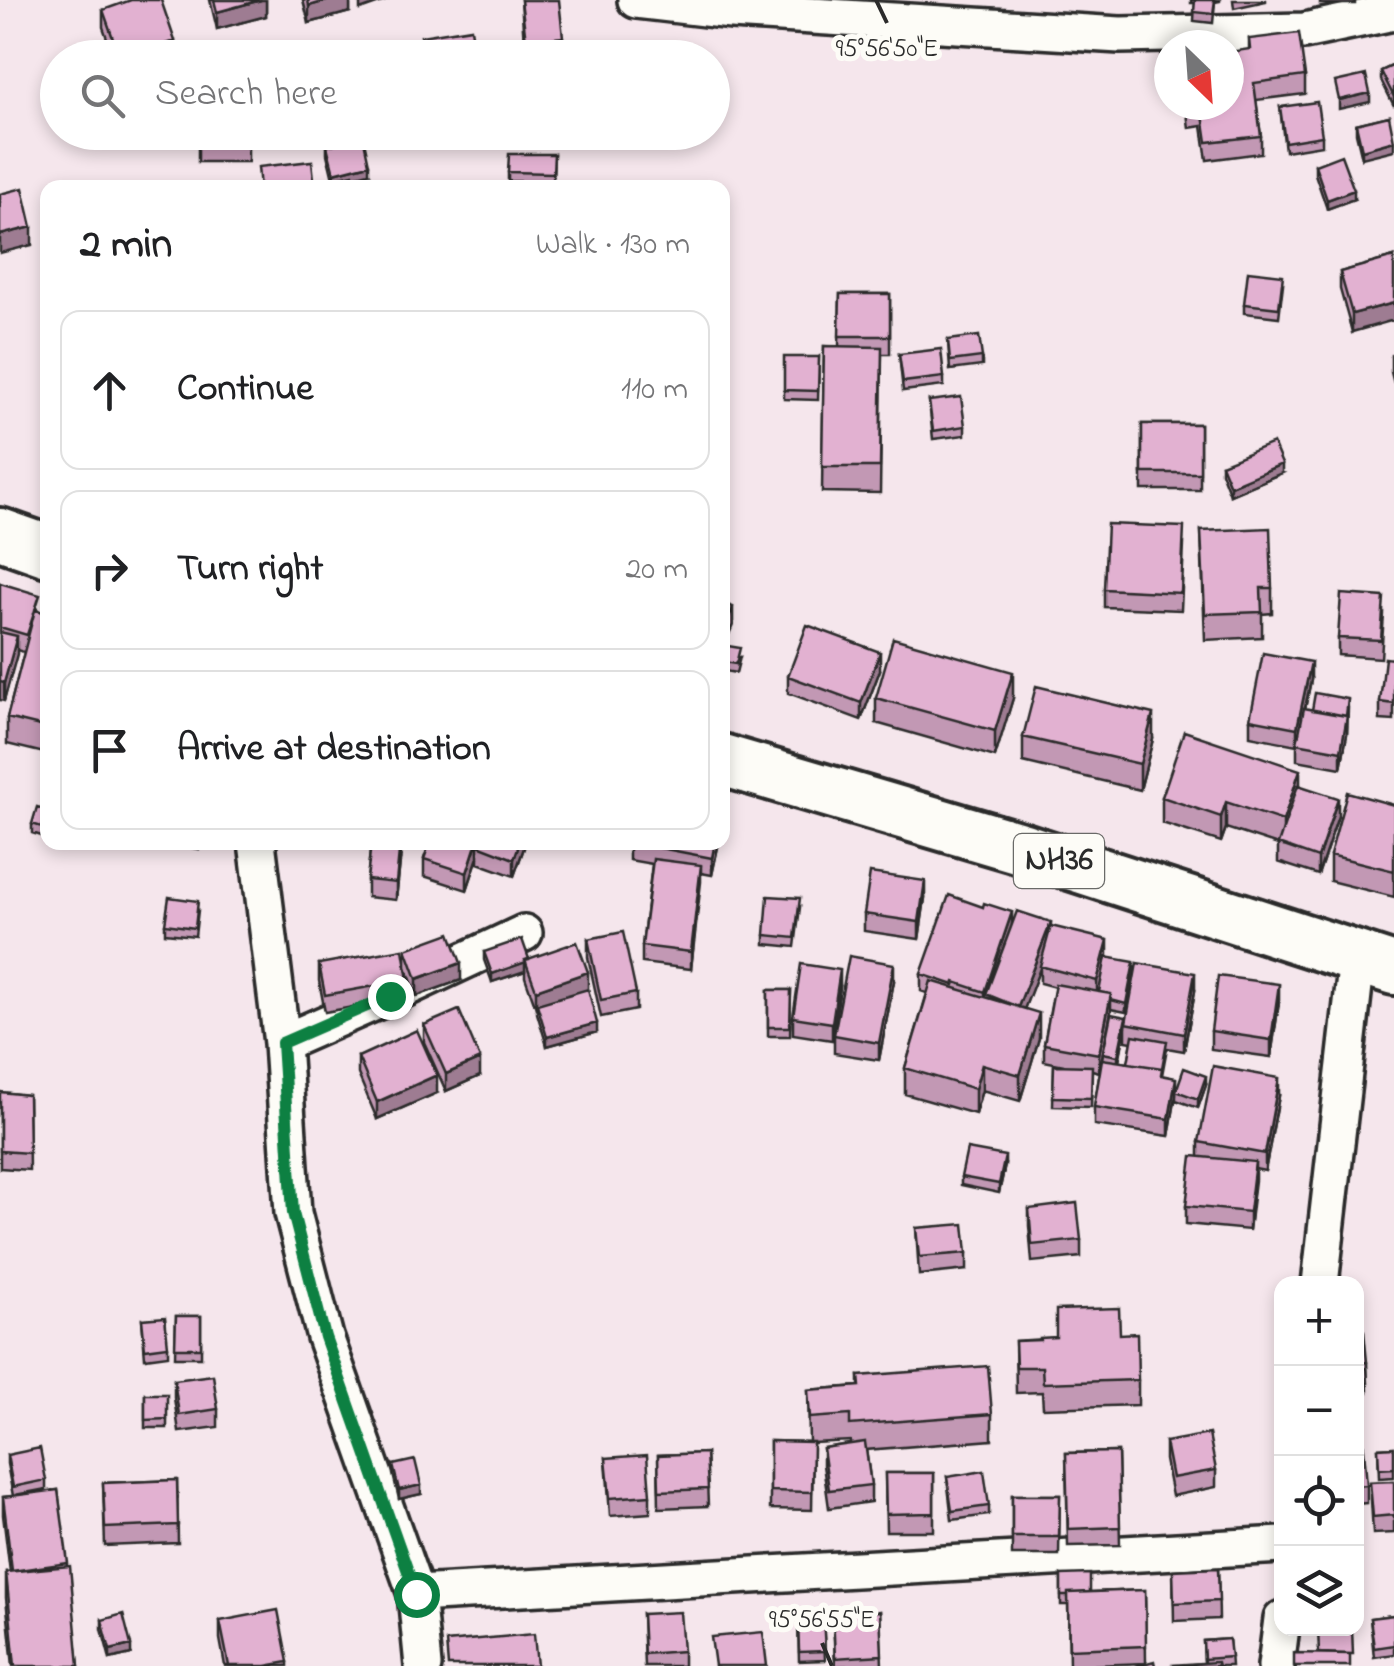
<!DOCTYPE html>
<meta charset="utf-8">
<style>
body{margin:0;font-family:"Indie Flower",sans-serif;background:#f2f2f2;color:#202124}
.controls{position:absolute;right:30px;bottom:30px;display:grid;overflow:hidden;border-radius:20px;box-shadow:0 5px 15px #0003}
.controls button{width:90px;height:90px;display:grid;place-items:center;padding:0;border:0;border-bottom:2px solid #e0e0e0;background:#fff;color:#202124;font:50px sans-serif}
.compass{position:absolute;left:1154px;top:30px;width:90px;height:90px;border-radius:50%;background:#fff;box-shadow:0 5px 15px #0003;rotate:155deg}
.stop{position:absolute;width:30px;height:30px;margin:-22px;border:8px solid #0b8043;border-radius:50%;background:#fff}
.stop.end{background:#0b8043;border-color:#fff;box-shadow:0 2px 10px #0008}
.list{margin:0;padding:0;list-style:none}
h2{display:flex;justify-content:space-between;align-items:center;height:130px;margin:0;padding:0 40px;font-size:42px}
h2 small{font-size:32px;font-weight:400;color:#757577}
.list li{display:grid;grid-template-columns:65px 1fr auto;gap:30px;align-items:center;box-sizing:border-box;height:160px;margin:0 20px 20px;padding:0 20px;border:2px solid #e0e0e0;border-radius:20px}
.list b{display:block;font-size:38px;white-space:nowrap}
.list em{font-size:32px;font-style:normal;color:#757577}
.icon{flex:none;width:55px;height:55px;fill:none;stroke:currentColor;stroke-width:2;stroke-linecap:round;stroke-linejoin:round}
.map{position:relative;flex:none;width:1394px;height:1666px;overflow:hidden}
.search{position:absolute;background:#fff;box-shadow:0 5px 15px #0003;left:40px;top:40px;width:690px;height:110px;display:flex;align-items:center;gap:25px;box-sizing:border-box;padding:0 35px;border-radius:55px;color:#757577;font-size:38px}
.panel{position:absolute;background:#fff;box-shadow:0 5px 15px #0003;left:40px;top:180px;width:690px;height:670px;border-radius:20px}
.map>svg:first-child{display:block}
</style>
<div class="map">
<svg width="1394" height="1666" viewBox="0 0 1394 1666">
<rect width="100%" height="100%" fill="#f5e6ec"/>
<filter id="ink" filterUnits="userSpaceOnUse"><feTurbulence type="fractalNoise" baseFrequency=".01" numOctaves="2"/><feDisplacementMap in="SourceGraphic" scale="20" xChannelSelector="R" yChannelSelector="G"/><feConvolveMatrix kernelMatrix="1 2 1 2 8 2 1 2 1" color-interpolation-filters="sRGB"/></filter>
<g filter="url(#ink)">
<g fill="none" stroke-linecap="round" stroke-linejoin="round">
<defs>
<path id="minor" d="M636,0L731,11L1120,35L1304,31L1394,12
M257,842L282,1043L293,1213L325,1337L416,1594L423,1666
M282,1043L389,996L524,933
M1320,1284L1357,959
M416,1594L1282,1545
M1276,1666L1282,1619"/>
<path id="highway" d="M0,534L48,551
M722,760L1024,849L1394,969"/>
</defs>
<!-- minor casing -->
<use href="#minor" stroke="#2b2b2b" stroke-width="42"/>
<!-- highway casing -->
<use href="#highway" stroke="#2b2b2b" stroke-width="58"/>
<!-- minor -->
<use href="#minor" stroke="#fdfcf7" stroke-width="35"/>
<!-- highway -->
<use href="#highway" stroke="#fdfcf7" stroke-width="50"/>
</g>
<!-- wall -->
<path fill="#c298b4" stroke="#2b2b2b" stroke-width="2.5" d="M210,0H266V16L217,29Z
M303,0H350V12L309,23Z
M521,0L563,37V54L525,58Z
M1191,0H1220V1L1215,2L1213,23L1194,21L1195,3H1191Z
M1233,0H1266V1L1234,8Z
M1320,0H1355V4H1320Z
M103,10L175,58H114L103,27Z
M1249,39L1305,76V94L1256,100L1261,136V153L1207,160L1202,126L1189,128L1186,105H1229L1249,49Z
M1394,65V106L1381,80V71Z
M1280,107L1322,136V145L1285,151Z
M1389,116L1362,158L1356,133V124Z
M119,132H158L125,147Z
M198,132H248V162H198Z
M327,146L369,173L354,177L357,188H324V181L333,179L327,154Z
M554,154L553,182L508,181V172Z
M1315,165L1354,199L1327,209L1315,174Z
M1394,257L1352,332L1340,289V272Z
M1283,284L1279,317L1244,313V304Z
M840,294H890V354H882L880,493L822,492L824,346L839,347Z
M948,340L982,357V366L950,370Z
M899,354L944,377V386L903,391Z
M1394,354V384L1391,372V355Z
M819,357L818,400L784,399V390Z
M929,401L965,426V435L933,439Z
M1142,424H1200V490H1142Z
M1221,464L1282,473L1230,495L1221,472Z
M1201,531L1272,588V613L1262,614V637L1205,640Z
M1184,544L1181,610L1104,607V589Z
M0,583L40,611L48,613V754L7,744V718L24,652L17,650L4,701L0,700Z
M1384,614L1381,658L1338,655V638Z
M740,657L736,673L724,671V662Z
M1394,659V721L1380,720V702Z
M880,670L861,720L788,693V676Z
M1311,680L1305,709L1312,710L1348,708L1347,734L1341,768L1297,760V745L1250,736V719Z
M876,698H1013L995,757L876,723Z
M1023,737L1153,739L1140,790L1023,762Z
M1300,785L1338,816L1318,875L1278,862V845L1226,828L1221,842L1162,823V797Z
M1394,805V897L1330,881V855Z
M48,810V838L32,833V824Z
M156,842H200L199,849Z
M371,842H402L396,900L367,897V880Z
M430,842H526L514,876L478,863V857L467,890L424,876V859Z
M629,842H719L712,875L701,873L691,969L642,963V946L652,864L629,860Z
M925,898L919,939L864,931V914Z
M800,907L795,947L765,944V935Z
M198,910L195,936L165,933V924Z
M1012,925L1051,928L1134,971L1126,1012L1111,1009L1099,1072L1092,1070L1091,1107L1053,1106L1054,1065H1064L1044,1061V1044L1055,987L1040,983V967L1024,1009L1039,1038L1020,1101L982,1090L975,1114L905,1094V1068L927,993L921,991V974Z
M588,939L636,993V1010L601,1017L588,957Z
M406,949L461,980L417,996L406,967Z
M484,952L529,959L588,989L597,1032L547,1046L537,1013V1008H536L525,977V971L492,982L484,960Z
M319,964L408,980V997L325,1012L319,981Z
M894,981L879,1060L834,1053V1035Z
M840,987L832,1040L793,1034V1017Z
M768,990H791L790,1036H768Z
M1195,991L1184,1051L1167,1048L1162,1075L1176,1095L1169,1136L1094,1125V1107L1103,1053L1126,1026L1119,1062L1128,1063L1132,1042L1126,1041V1023Z
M1279,1002L1271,1057L1211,1049V1031Z
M424,1025L480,1076L446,1091L424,1042Z
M358,1057L437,1093L377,1119L358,1074Z
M1206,1085L1198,1108L1176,1100V1091Z
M0,1092L28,1095L29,1170L0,1168Z
M1279,1096L1265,1171L1255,1169L1249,1230L1186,1224V1206L1199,1157V1142Z
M1005,1165L999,1193L961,1185V1177Z
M1029,1209L1081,1240V1257L1032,1262L1029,1226Z
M916,1228L967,1253V1270L919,1275Z
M176,1316H201V1357H175Z
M142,1319L168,1346V1355L145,1358Z
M1356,1332L1367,1362L1368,1392L1356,1393Z
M1120,1334L1138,1380V1405L1043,1408L1042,1392L1016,1393L1015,1341Z
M859,1376L992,1414V1440L866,1450L871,1485V1502L829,1508L823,1465V1448L850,1444V1441L813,1443L812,1510L770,1509V1441L809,1442L808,1390L859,1386Z
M174,1380L218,1409V1427L179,1432L174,1398Z
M145,1394L167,1419V1428H145Z
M1356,1437L1367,1485V1503L1356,1504Z
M1165,1442L1216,1470V1487L1172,1496L1165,1460Z
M1394,1447V1477L1379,1478L1378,1448Z
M1118,1452L1120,1545L1068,1546L1066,1453Z
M706,1453L708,1506L659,1508L658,1455Z
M7,1455L46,1480V1489L15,1495L58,1490L79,1666H13L6,1598V1572H10L3,1515V1497L13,1496L7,1464Z
M606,1458L650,1495V1513L610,1516Z
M393,1465L421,1494L399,1499L393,1474Z
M885,1473H934V1531H886Z
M947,1477L989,1506V1515L952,1520Z
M177,1480L178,1543L105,1546L103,1483Z
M1394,1481V1533L1373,1534L1370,1482Z
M1012,1495H1060L1059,1555H1012Z
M1218,1568L1219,1619L1174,1621L1173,1570Z
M1061,1575L1090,1592L1145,1590L1146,1663L1069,1666L1068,1605H1061Z
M880,1611L882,1666H835L833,1614Z
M642,1614L683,1651V1666H644Z
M1394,1615V1654L1374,1657L1370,1618Z
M823,1616L825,1660L799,1661L798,1617Z
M102,1620L131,1654L110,1659L102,1629Z
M220,1621L288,1662V1666H225L220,1639Z
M1229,1639L1231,1666H1172L1204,1663L1203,1641Z"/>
<!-- shaded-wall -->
<path fill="#9e7c92" stroke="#2b2b2b" stroke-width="2.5" d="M261,0H266V16L217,29V12Z
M330,0H350V12L309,23V6Z
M360,0H388L360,10Z
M175,41V58H127Z
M1370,93V102L1339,109V100Z
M125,132H158L125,147Z
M349,132H372L349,138Z
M1394,141V150L1362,158V150Z
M369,164V173L334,182V173Z
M1354,190V199L1327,209V200Z
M32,227V245L0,253V235Z
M1394,303V320L1352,332V314Z
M1282,464V473L1230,495V486Z
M733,607V625L722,651V634Z
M17,636V654L4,701V683Z
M880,652V670L861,720V703Z
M1311,662V680L1297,745V728Z
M1013,672V698L995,757V731Z
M1348,699L1347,734L1341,768V751Z
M1153,714V739L1140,790V764Z
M1300,770V795L1283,847V821Z
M1338,798V816L1318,875V858Z
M1226,802V828L1221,842V817Z
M400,842H402L396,900V883Z
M477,842H483L478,845V857L467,890V873Z
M520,842H526L514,876V859Z
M715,842H719L712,875V858Z
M701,865V882L691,969V952Z
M925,881V898L919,939V922Z
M1012,912V929L986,994L985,1009V992Z
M1051,922V940L1018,1025V1007Z
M1108,940V958L1097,999V981Z
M525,962V971L492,982V974Z
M1134,962V971L1126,1012V1004Z
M461,963V980L417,996V979Z
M894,964V981L879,1060V1043Z
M840,970V987L832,1040V1023Z
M588,972V990L536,1008V990Z
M1195,973V991L1184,1051V1034Z
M1279,984V1002L1271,1057V1040Z
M1111,994V1012L1099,1072V1054Z
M1039,1013V1038L1020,1101V1075Z
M1126,1017V1026L1118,1065V1056Z
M597,1023V1032L547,1046V1037Z
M480,1059V1076L446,1091V1074Z
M982,1064V1090L975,1114V1089Z
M437,1075V1093L377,1119V1102Z
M1206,1076V1085L1198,1108V1099Z
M1176,1078V1095L1169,1136V1119Z
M1279,1078V1096L1265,1171V1154Z
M1005,1156V1165L999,1193V1184Z
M1255,1162V1180L1249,1230V1212Z
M421,1485V1494L399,1499V1490Z
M131,1645V1654L110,1659V1650Z"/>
<!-- building -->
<path fill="#e2b1d1" stroke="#2b2b2b" stroke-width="2.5" d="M131,0H161L175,41L127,58H120L103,10Z
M214,0H261L217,12Z
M308,0H330L309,6Z
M521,0H559L563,37L526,41Z
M1195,0H1215L1213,14L1194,12Z
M471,28L476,58H425L421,36Z
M1299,33L1305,76L1254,83L1261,136L1207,142L1202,108L1189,110L1188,105H1229V52L1250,49L1249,39Z
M513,46L515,58H486V50Z
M1394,65V97L1381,71Z
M1366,75L1370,93L1339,100L1335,82Z
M1317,102L1322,136L1285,142L1280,107Z
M1389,116L1394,141L1362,150L1356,124Z
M198,132H248V145L198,144Z
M363,136L369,164L334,173L327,146Z
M509,154H554L553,173L508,172Z
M1341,155L1354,190L1327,200L1315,165Z
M312,161L315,188H260L258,167Z
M353,174L357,188H326L324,181Z
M519,184V188H491Z
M23,188L32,227L0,235V194Z
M1394,257V303L1352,314L1340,272Z
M1248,271L1283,275L1279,308L1244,304Z
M840,294H890V336H839Z
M979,336L982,357L950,361L948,340Z
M824,346L882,347L880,467H822Z
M941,349L944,377L903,382L899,354Z
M784,357H819L818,391L784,390Z
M961,397L965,426L933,431L929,401Z
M1142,424H1200V473H1142Z
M1273,443L1282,464L1230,486L1221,464Z
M1107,524L1184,527L1181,593L1104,589Z
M1270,528L1272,588H1261L1262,612L1205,614L1201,531Z
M0,583L40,595L27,635L0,627Z
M1341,594L1384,597L1381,640L1338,638Z
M722,603L733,607L722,634Z
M35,610L48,613V728L7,718Z
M807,625L880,652L861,703L788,676Z
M0,632L17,636L4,683L0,682Z
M893,638L1013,672L995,731L876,698Z
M728,646L740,648L736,664L724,662Z
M1263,653L1311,662L1297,728L1250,719Z
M1385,658L1394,659V704L1380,702Z
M1036,686L1153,714L1140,764L1023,737Z
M1315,693L1348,699L1346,716L1312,710Z
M1304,708L1347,716L1341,751L1297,743Z
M1184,731L1300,770L1283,821L1226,802L1221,817L1162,797Z
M1298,785L1338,798L1318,858L1278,844Z
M1347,792L1394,805V871L1330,855Z
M37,807L48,810V829L32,824Z
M371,842H400L396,883L367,880Z
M430,842H477L467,873L424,859Z
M479,842H520L514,859L478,845Z
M629,842H715L712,858Z
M653,859L701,865L691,952L642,946Z
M870,873L925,881L919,922L864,914Z
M949,895L983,907L984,903L1012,912L985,992L955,982L954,985L921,974Z
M768,896L800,898L795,938L765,935Z
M169,897L198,901L195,928L165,924Z
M1017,911L1051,922L1018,1007L986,994Z
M1051,926L1108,940L1097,981L1040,966Z
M623,932L636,993L601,1000L588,939Z
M450,933L461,963L417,979L406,949Z
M522,939L529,959L525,960L526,962L492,974L484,952Z
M577,942L588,972L536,990L525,960Z
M403,949L408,980L325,995L319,964Z
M849,956L894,964L879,1043L834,1035Z
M1106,957L1134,962L1126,1004L1111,1000V994L1099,992Z
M1137,963L1195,973L1184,1034L1126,1023Z
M801,964L840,970L832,1023L793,1017Z
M1218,976L1279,984L1271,1040L1211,1031Z
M931,981L1039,1013L1020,1075L982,1064L975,1089L905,1068Z
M1055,984L1111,994L1099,1054L1044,1044Z
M588,989L597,1023L547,1037L537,1004Z
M768,990H791L790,1027H768Z
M459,1010L480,1059L446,1074L424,1025Z
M1111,1014L1126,1017L1118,1056L1103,1053Z
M417,1030L437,1075L377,1102L358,1057Z
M1133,1035L1167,1041L1162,1068L1128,1063Z
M1102,1059L1162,1068L1161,1075L1176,1078L1169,1119L1094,1107Z
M1054,1065L1092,1066L1091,1098L1053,1097Z
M1213,1066L1279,1078L1265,1154L1199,1142Z
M1184,1068L1206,1076L1198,1099L1176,1091Z
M0,1092L28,1095L29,1153L0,1151Z
M967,1149L1005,1156L999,1184L961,1177Z
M1192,1156L1255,1162L1249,1212L1186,1206Z
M1077,1203L1081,1240L1032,1245L1029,1209Z
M964,1224L967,1253L919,1257L916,1228Z
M1119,1308L1120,1334L1137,1333L1138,1380L1043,1383L1042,1367H1016L1015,1341L1040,1340V1338L1056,1337V1310Z
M176,1316H201V1348H175Z
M165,1317L168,1346L145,1349L142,1319Z
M1364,1331L1367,1362L1356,1364V1332Z
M988,1366L992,1414L850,1425V1415L810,1418L808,1390L860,1386L859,1376Z
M1367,1368L1368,1383L1356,1384V1369Z
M213,1375L218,1409L179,1415L174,1380Z
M145,1394H167V1419L145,1420Z
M1209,1434L1216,1470L1172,1478L1165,1442Z
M1356,1437H1363L1367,1485L1356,1486Z
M770,1441L813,1442L812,1492L770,1491Z
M865,1442L871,1485L829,1490L823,1448Z
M1394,1447V1468L1379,1469L1378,1448Z
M40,1448L46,1480L13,1487L7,1455Z
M1118,1452L1120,1527L1068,1529L1066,1453Z
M706,1453L708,1489L659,1491L658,1455Z
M647,1455L650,1495L610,1498L606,1458Z
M415,1460L421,1485L399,1490L393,1465Z
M984,1471L989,1506L952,1511L947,1477Z
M885,1473H934V1513L886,1514Z
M177,1480L178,1525L105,1528L103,1483Z
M1394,1481V1515L1373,1517L1370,1482Z
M58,1490L68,1563L12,1571L3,1497Z
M1012,1495H1060L1059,1537H1012Z
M70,1566L79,1666H15L6,1572Z
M1218,1568L1219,1601L1174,1603L1173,1570Z
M1090,1574V1592L1068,1593V1596H1061V1575Z
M1145,1590L1146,1646L1069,1649L1068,1593Z
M278,1610L288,1662L266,1666H229L220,1621Z
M880,1611L882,1655L835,1658L833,1614Z
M680,1612L683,1651L644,1654L642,1614Z
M123,1614L131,1645L110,1650L102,1620Z
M1394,1615V1645L1374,1648L1370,1618Z
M823,1616L825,1651L799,1652L798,1617Z
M1318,1628H1352L1353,1654L1319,1653Z
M763,1632L767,1666H715L711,1637Z
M534,1634L537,1666H448L446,1642Z
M1229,1639L1231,1657L1204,1659L1203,1641Z
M1294,1653L1350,1654V1666H1294Z
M1154,1661L1155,1666H1136Z
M1217,1662L1218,1666H1172V1665Z"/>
</g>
<g fill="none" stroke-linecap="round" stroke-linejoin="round" filter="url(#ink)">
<!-- route -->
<path stroke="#0b8043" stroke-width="12" d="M390,996L282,1043L293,1213L325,1337L416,1594"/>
</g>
<!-- ticks -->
<path fill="none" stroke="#2b2b2b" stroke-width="4" d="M876,0L887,23M822,1643L832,1666"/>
<g text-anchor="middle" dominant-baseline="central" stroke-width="10" stroke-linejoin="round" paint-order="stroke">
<!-- shield labels -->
<rect fill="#fdfcf7" stroke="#6a6a68" stroke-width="2.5" x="1014" y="834" width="90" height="54" rx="8"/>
<g font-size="32" font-weight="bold" fill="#2b2b2b">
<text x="1059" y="861">NH36</text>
</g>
</g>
<g font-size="25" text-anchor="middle" fill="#2b2b2b" stroke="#fdfcf7" stroke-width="10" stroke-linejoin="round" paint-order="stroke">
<text x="887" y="56">95°56'50"E</text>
<text x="822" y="1627">95°56'55"E</text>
</g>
</svg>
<div class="controls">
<button>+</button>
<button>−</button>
<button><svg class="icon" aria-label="locate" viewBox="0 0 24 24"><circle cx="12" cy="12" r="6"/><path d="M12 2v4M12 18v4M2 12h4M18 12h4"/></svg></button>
<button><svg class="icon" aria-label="layers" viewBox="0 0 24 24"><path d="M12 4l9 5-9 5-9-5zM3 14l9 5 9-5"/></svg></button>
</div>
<svg class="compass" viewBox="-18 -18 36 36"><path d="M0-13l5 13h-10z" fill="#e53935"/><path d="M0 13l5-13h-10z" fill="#757577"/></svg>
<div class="stop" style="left:416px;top:1594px"></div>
<div class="stop end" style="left:390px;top:996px"></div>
<div class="search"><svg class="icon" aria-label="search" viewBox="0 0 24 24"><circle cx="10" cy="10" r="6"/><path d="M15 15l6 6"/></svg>Search here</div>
<section class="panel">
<h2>2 min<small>Walk · 130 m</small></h2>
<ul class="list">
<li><svg class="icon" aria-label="ahead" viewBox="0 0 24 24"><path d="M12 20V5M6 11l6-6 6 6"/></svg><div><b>Continue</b></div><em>110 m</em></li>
<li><svg class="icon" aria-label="right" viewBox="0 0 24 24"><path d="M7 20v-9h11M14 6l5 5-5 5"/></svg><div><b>Turn right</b></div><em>20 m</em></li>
<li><svg class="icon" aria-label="arrive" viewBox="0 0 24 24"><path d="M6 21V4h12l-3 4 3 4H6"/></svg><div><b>Arrive at destination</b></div></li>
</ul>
</section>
</div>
